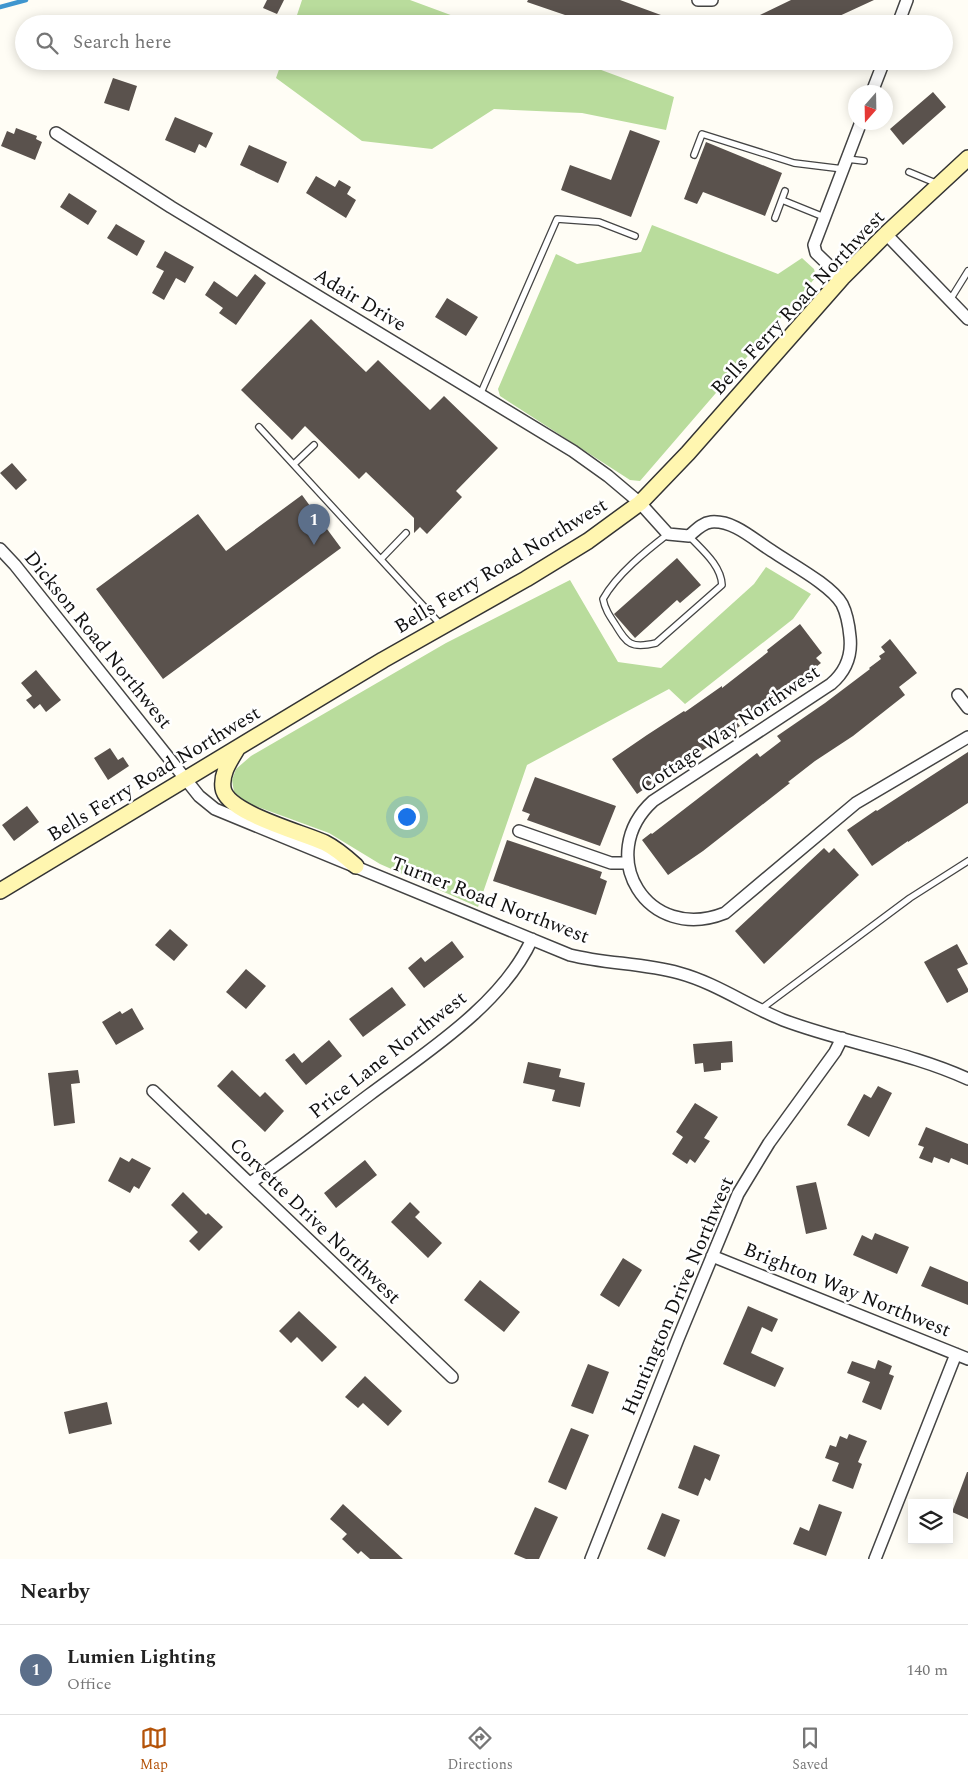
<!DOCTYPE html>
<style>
body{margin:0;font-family:Spectral,serif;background:#f6f6f6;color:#222}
.controls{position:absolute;right:15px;bottom:15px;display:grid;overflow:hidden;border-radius:0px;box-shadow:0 2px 12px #0003}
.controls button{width:45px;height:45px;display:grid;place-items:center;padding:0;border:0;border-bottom:1px solid #e0e0e0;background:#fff;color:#222;font:25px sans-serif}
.compass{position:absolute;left:848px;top:85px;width:45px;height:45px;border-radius:50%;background:#fff;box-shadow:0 2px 12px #0003;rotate:200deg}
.you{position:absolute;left:406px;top:816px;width:18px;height:18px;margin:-12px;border:4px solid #fff;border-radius:50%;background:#1a73e8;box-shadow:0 0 0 8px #1a73e833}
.badge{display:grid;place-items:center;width:32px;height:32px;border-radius:50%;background:#b45309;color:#fff;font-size:16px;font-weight:700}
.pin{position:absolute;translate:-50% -41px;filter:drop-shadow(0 1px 2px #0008)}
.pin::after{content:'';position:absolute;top:26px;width:18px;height:15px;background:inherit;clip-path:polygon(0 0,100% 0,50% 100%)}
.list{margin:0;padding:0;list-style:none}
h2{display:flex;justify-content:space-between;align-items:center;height:65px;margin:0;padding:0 20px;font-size:21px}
h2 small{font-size:16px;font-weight:400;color:#767676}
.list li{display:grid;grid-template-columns:32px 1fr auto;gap:15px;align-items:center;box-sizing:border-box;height:90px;padding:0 20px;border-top:1px solid #e0e0e0}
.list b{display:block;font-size:19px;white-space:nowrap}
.list p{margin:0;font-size:16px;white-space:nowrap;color:#767676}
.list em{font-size:16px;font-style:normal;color:#767676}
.icon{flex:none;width:28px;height:28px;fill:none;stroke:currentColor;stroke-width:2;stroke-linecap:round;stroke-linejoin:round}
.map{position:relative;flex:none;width:968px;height:1559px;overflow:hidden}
.search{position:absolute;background:#fff;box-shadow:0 2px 12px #0003;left:15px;right:15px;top:15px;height:55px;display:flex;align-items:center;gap:12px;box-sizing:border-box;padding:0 18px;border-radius:28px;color:#767676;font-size:19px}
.sheet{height:155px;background:#fff}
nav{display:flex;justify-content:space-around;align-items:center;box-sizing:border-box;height:70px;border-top:1px solid #e0e0e0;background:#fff;font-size:14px;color:#767676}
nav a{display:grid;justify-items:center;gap:2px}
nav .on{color:#b45309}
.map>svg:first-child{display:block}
</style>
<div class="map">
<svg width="968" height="1559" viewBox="0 0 968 1559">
<rect width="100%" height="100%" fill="#fffdf5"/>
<!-- forest -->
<path fill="#b9dc9c" d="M302,0H410L475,24H294Z
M282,61H577L674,97L666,130L582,113L494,109L432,149L362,141L276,78Z
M652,225L778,274L802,258L814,269L816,277L640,481L630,480L500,396L498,389L556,254L577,264L641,252Z
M766,567L811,594L793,619L685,704L669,689L527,765L478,907L380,864L329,833L247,803L234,792L232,780L236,769L251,756L446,643L570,580L618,662L661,668L754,584Z"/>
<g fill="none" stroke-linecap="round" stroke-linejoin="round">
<!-- stream -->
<path stroke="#3f96cf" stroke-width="4.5" d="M0,7L26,0"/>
</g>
<!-- building -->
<path fill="#5a524d" d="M267,0H284L277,14L263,8Z
M528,0H620L680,22V24H584L564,16L565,15L527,2Z
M791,0H874L822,24H764L760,15Z
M113,78L137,86L129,111L104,103Z
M933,92L946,107L903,145L890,129Z
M175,117L213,133L206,148L199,144L195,153L165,140Z
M16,128L37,136L36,139L42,142L35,160L1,146L7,131L14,134Z
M630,130L660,141L631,217L561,190L570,165L611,180Z
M706,142L782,173L765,216L703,192L697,204L684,199Z
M249,145L287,162L278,183L240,165Z
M316,176L335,187L339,180L351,187L347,194L356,200L346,218L306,193Z
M69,193L97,211L88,225L60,207Z
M116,224L145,241L137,256L107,238Z
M165,251L194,267L185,283L176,278L164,300L152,293L164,271L156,267Z
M255,274L266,283L236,325L219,313L223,308L205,295L214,281L237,297Z
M447,298L478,317L466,336L435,317Z
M311,319L366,372L378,360L430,410L444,396L498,448L456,491L462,497L427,534L420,527L414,533V518L366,472L359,479L305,426L292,440L241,390Z
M12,463L27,480L16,490L0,473Z
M302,495L341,548L163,679L96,589L198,514L226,551Z
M677,558L701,585L680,603L677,600L635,638L614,614Z
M800,624L822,653L816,658L821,663L787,690L788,692L761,712L757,707L736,721L740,726L712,746L711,745L674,768L637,794L612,759L647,735L684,711L685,712L722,686V688L768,652L767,650Z
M890,639L917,673L899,687L905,695L853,736L815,761L788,782L790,783L703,851L668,875L642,840L651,833L652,834L757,753L760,757L781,741L777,736L825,703L870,669L869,668L881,659L879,656L885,652L881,647Z
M36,670L61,700L46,712L40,704L34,709L26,700L32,696L21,683Z
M110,748L118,760L123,757L129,766L108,780L94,758Z
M968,752V803L908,842V841L872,866L847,830L876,810L877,811Z
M535,777L616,806L600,846L527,820L530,814L522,811Z
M27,806L39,822L14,841L2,825Z
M507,840L602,872L600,878L607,881L596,915L493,881Z
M824,848L829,853L834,848L859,875L764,964L735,931Z
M170,929L188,945L174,961L155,945Z
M452,941L464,957L424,988L408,968L421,957L425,962Z
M957,944L968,964L957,969L968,989V992L947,1003L924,962Z
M246,969L266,986L246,1009L226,992Z
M392,987L406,1005L363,1037L349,1019Z
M132,1008L144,1029L116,1045L102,1022L120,1011L122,1014Z
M329,1040L342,1056L306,1085L285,1060L294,1053L302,1063Z
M732,1041L733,1062L721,1063V1070L704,1072L703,1063L695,1064L693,1044Z
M528,1062L561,1069L559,1077L585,1083L580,1107L552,1101L555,1090L523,1083Z
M78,1070L80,1083L71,1084L75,1123L54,1126L48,1073Z
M232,1070L260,1097L265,1092L284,1111L265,1132L217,1086Z
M878,1086L892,1093L869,1137L847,1125L864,1094L871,1098Z
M695,1103L718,1117L704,1138L710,1141L695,1163L690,1159L687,1164L672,1154L683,1137L676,1132Z
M926,1127L968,1144V1165L951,1158L949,1163L934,1157L932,1163L919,1158L924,1147L918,1145Z
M120,1157L129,1162L132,1158L151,1168L139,1189L134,1186L130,1193L108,1181Z
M365,1160L377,1175L336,1208L324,1193Z
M816,1182L827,1229L806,1234L796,1186Z
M183,1192L206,1215L208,1213L223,1227L199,1251L189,1241L198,1232L171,1205Z
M410,1202L420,1212L415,1217L442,1243L428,1258L391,1222Z
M875,1233L909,1247L897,1274L853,1255L862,1235L872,1240Z
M623,1258L642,1270L619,1307L600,1295Z
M930,1266L968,1282V1305L921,1286Z
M480,1280L520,1312L504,1332L464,1300Z
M748,1306L778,1319L772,1332L762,1327L751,1353L784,1368L775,1387L723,1364Z
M299,1311L337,1347L322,1362L297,1337L291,1343L279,1331Z
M878,1360L892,1366L889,1374L894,1376L881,1410L862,1402L870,1382L847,1373L852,1361L875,1369Z
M588,1364L609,1372L593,1414L571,1406Z
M365,1376L402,1411L388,1426L363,1403L358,1408L345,1397Z
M107,1402L112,1424L69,1434L64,1412Z
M571,1428L589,1435L566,1490L548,1482Z
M849,1434L867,1441L858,1462L862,1464L853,1489L832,1481L839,1463L825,1458L830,1445L836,1447L840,1436L847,1439Z
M694,1445L720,1455L710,1481L705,1478L698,1496L678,1488Z
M967,1472H968V1519L952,1512Z
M343,1504L403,1559H370L361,1551L358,1554L342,1539L347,1534L330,1519Z
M819,1504L842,1512L826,1556L793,1544L800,1527L809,1531Z
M535,1507L558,1517L539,1559H526L514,1554Z
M662,1513L680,1520L665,1557L647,1549Z"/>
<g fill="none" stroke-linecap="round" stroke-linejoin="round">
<defs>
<path id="lane" d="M694,155L702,134L794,163L843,169
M847,159L864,161
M909,172L938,184
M782,200L824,217
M775,218L785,191
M950,300L968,271
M480,395L557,219L599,222L635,236
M259,427L441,625
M294,464L314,445
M668,534C646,551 617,574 603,599C605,609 609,615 615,624C627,644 631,649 656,643L722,585C721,565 702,550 689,536
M381,559L406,533
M761,1009L910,898L968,861"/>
<path id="street" d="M698,0H712
M898,24L907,0
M872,92L884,61
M56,133L171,207L573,451L608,476L640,503L668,534L689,536C696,530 702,523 711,522C734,520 754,540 772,551C791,564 831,585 842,604C847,614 849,626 850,637C852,656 845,672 831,684L653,801C594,855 647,944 725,913L856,803L968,737
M886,234L968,319
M842,278L816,253L814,245L861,122
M0,549L15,565L199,796L215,809L570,955C606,964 643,963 679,973C716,983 748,1006 783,1020C844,1043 909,1052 968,1079
M958,695L968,708
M519,831L611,863H627
M153,1091L452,1377
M250,1183C290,1156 329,1125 369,1095C425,1053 502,1005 532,939
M712,1256L968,1359
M591,1559L678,1339L738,1194L769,1143L835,1052L842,1038
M875,1559L956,1354"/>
<path id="secondary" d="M237,749C230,761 221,773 223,788C226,813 304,833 325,843C337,849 346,857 356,866
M0,891L383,660L526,579L588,541L640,503L688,453L842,278L886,234L968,158"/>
</defs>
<!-- lane casing -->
<use href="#lane" stroke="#444" stroke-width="8"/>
<!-- street casing -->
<use href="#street" stroke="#444" stroke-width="14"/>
<!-- secondary casing -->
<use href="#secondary" stroke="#333" stroke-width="18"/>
<!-- lane -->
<use href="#lane" stroke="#fff" stroke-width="5.5"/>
<!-- street -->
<use href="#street" stroke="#fff" stroke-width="11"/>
<!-- secondary -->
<use href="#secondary" stroke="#fff6b0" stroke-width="15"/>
</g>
<g text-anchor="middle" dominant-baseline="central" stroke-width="5" stroke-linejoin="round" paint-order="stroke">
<!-- street labels -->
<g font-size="20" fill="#111" stroke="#fff">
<text transform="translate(360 300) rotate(31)">Adair Drive</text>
<text transform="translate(798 303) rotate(-47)">Bells Ferry Road Northwest</text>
<text transform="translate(501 566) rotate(-31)">Bells Ferry Road Northwest</text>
<text transform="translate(98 640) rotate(51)">Dickson Road Northwest</text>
<text transform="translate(730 729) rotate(-34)">Cottage Way Northwest</text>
<text transform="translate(154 774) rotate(-31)">Bells Ferry Road Northwest</text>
<text transform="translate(490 900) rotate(21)">Turner Road Northwest</text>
<text transform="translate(388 1055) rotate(-38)">Price Lane Northwest</text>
<text transform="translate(315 1221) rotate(44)">Corvette Drive Northwest</text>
<text transform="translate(847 1290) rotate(22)">Brighton Way Northwest</text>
<text transform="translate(678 1296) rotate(-67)">Huntington Drive Northwest</text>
</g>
</g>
</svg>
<div class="controls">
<button><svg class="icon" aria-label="layers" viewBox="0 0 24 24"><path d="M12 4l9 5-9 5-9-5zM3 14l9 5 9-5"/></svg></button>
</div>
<svg class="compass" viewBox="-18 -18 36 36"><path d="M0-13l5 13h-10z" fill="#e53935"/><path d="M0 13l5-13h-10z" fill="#767676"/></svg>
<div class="you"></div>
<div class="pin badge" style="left:314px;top:545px;background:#5c6f8a">1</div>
<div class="search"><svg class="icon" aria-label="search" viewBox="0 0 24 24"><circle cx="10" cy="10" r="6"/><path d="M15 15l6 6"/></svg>Search here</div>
</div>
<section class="sheet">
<h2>Nearby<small></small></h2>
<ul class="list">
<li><span class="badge" style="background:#5c6f8a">1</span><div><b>Lumien Lighting</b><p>Office</p></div><em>140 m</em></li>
</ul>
</section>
<nav>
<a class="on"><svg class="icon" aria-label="map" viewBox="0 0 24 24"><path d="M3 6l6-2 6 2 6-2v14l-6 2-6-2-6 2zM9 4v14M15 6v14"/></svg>Map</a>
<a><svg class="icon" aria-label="directions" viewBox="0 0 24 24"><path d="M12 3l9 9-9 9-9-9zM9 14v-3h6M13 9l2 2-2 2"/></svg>Directions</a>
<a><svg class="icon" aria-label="saved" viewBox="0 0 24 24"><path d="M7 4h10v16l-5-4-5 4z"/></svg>Saved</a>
</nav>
